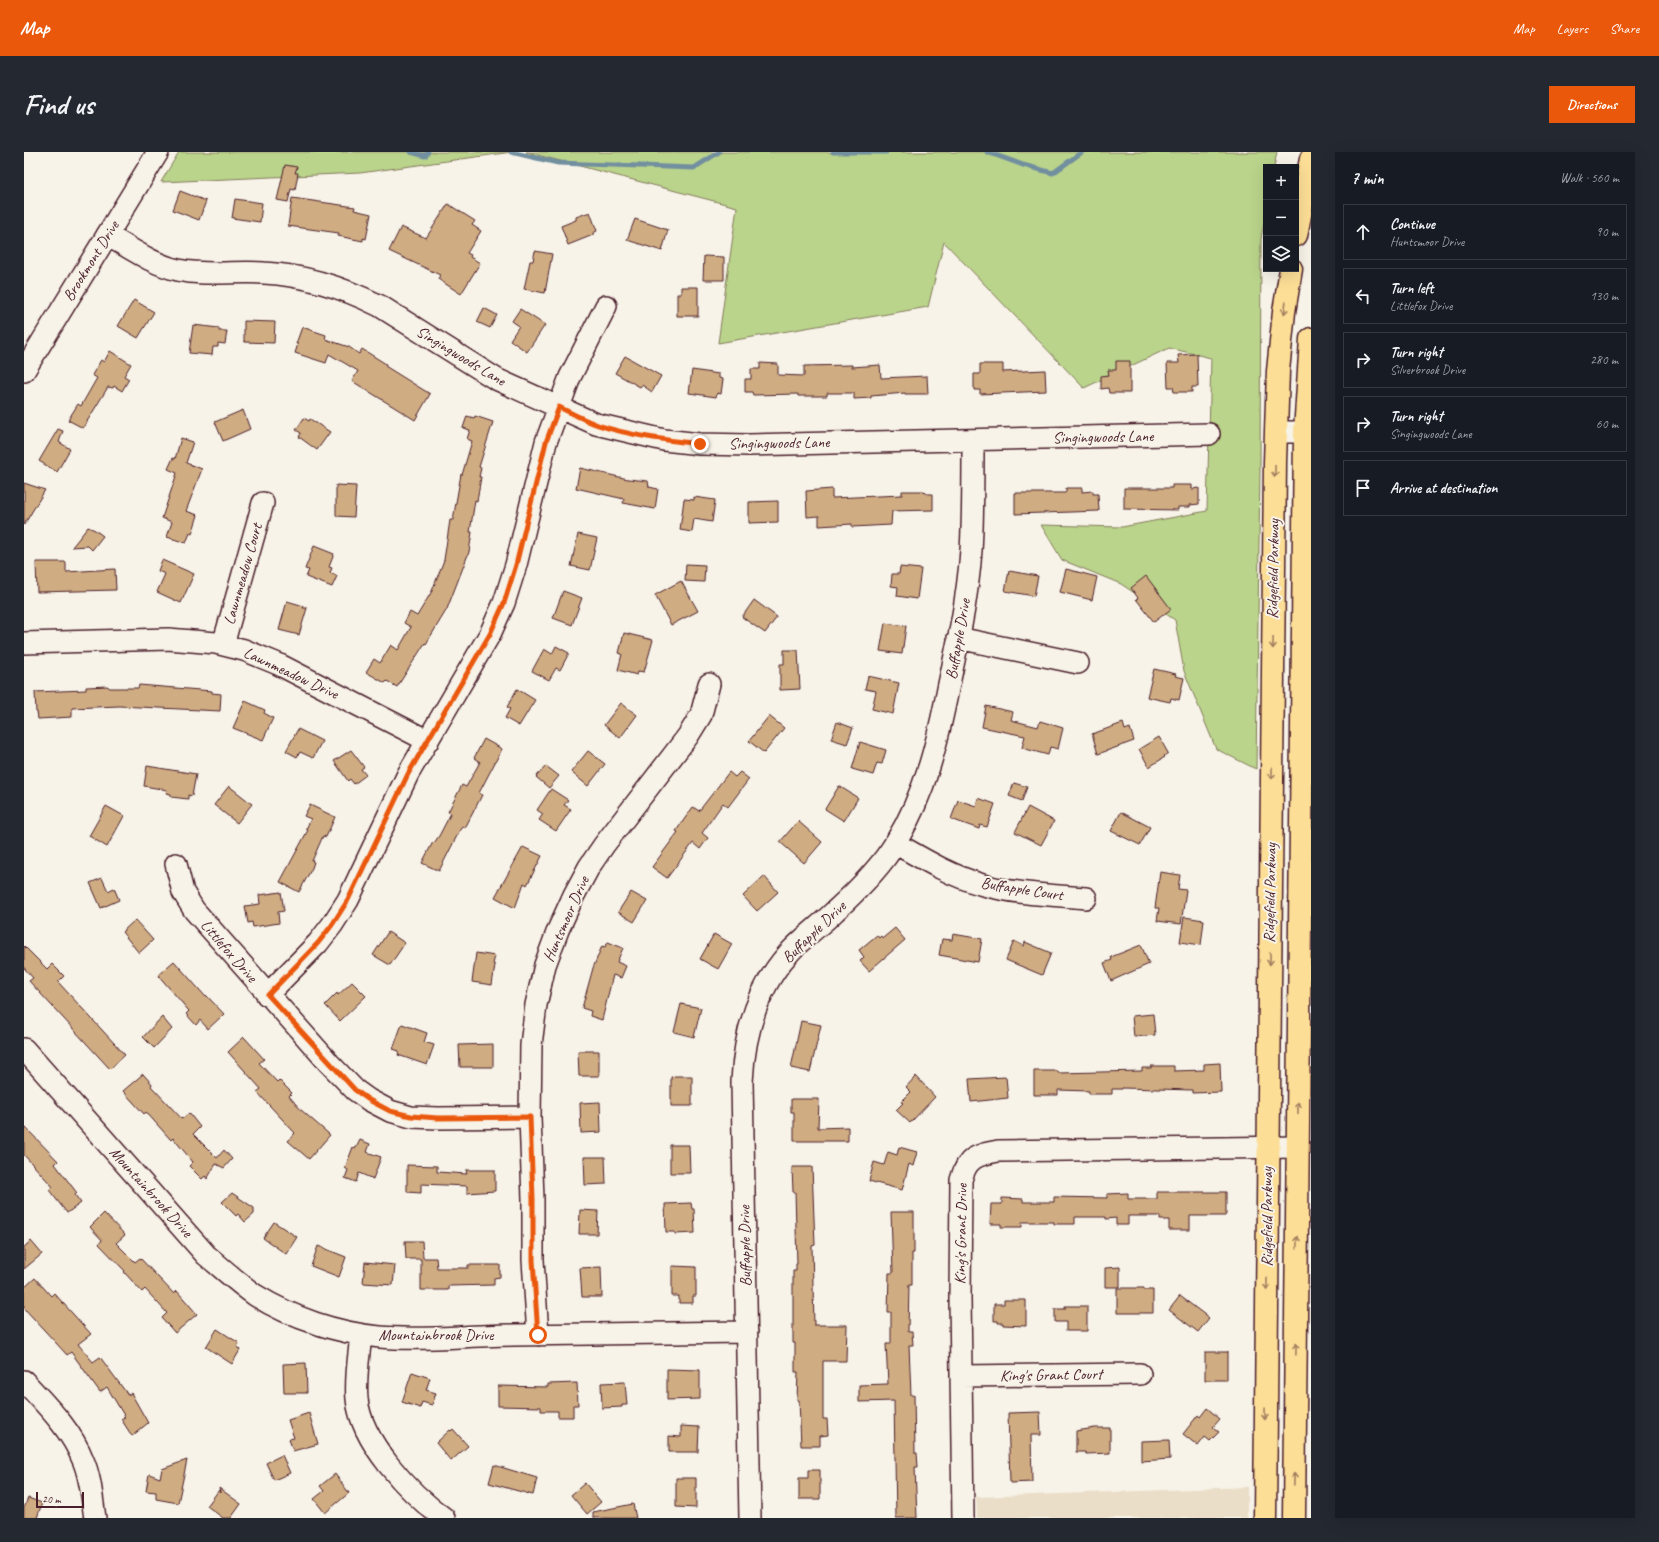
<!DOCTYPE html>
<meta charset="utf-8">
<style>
body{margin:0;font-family:Caveat,sans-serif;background:#242831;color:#f1f3f6}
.controls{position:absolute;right:12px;top:12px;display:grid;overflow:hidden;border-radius:0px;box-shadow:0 4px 16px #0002}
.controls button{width:36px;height:36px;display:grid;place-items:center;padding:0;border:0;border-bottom:1px solid #363941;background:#171b24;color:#f1f3f6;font:20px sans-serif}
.scale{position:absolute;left:12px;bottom:10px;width:48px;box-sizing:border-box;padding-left:4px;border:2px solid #4a1f2b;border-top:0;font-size:11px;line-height:14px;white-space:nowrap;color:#4a1f2b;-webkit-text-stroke:3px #f7f3e8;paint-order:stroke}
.stop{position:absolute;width:12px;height:12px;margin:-9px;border:3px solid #ea580c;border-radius:50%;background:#fff}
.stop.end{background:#ea580c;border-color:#fff;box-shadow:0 1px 4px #0008}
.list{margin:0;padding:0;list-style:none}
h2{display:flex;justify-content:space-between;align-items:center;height:52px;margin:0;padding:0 16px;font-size:17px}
h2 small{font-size:13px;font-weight:400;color:#9ea1a6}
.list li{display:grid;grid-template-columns:26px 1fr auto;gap:12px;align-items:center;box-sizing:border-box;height:56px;margin:0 8px 8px;padding:0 8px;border:1px solid #363941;border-radius:0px}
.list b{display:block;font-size:15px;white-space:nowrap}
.list p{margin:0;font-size:13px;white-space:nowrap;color:#9ea1a6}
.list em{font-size:13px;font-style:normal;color:#9ea1a6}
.icon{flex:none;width:22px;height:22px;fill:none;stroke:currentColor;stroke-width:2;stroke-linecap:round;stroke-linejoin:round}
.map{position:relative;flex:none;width:1287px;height:1366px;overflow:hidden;border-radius:0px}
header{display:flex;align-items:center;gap:24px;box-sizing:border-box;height:56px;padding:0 20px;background:#ea580c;color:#fff}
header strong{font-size:19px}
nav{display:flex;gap:22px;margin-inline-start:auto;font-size:14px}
.intro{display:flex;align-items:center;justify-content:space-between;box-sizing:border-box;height:96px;padding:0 24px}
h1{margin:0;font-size:28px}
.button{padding:10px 18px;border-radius:0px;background:#ea580c;color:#fff;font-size:14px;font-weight:700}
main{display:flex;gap:24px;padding:0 24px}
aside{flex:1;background:#171b24;border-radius:0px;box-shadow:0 4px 16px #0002}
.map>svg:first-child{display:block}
</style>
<header>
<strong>Map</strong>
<nav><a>Map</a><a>Layers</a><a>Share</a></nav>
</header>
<div class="intro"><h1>Find us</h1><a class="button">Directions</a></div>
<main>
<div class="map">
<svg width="1287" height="1366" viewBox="0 0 1287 1366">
<rect width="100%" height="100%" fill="#f7f3e8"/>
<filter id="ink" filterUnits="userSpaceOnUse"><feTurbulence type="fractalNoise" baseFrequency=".025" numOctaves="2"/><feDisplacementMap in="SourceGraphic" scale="8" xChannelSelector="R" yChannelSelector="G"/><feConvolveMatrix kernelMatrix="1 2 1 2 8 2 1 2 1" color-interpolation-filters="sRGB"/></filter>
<g filter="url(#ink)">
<!-- built -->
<path fill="#ebdec9" d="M1223,1335V1366H953L952,1345Z"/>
<!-- green -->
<path fill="#bad48b" stroke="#827a5b" d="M155,0H488L336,21L137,30Z
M502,0H1253L1250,15H1242V60L1237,87L1236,317L1232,617L1192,597L1160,519L1151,468L1097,432L1038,408L1017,373L1098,375L1183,359L1187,206L1145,196L1060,236L920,90L904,155L694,191L713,55Z"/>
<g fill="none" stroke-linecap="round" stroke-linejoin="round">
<!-- stream -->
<path stroke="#728f9f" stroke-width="5" d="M387,0L401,4L404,0
M487,0L534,11L670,16L695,0
M809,0H862
M963,0L999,13L1029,21L1058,0"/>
</g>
<!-- building -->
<path fill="#cfac82" stroke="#4a1f2b" d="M261,13L273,15L271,21H274L271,38L267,37L264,50L253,48Z
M156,39L182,49L175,68L149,58Z
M268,46L331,55L330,58L347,62L342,87L339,86V89L314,84L315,81L264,74Z
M211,47L238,51L236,70L208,66Z
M424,52L451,69L448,73L457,79L443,101L447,103L446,105L456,111L437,142L414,127L416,123L365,99L377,75L402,86Z
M566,60L573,79L569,81V83L544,93L537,74L552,68V65Z
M611,67L644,78L638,99L603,88Z
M511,99L528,102L521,141L500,137L506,109H509Z
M680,104L700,105V128H679Z
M657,135H674V164H653V142H657Z
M110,148L130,160L114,186L94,174Z
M460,156L473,163L466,176L453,170Z
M496,157L521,173L503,200L486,188L495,174L488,169Z
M220,169L251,170L250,191L220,190Z
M169,173L195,176V179H203L201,192L194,191V195H189L188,203L165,201Z
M278,175L302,183L301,187L325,195L335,202L338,197L362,212L361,214L406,242L391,268L328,229L334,219L305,202L302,211L271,201L274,192H272Z
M86,199L107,212L100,224L105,227L98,239L90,234L89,236L84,235L59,276L44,268L54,252L57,254L73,226L68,223L77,208L80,210Z
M1173,202L1174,235H1168V240H1150L1149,235H1144L1143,211H1155L1154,203Z
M601,204L637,224L628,240L618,233L616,235L591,221Z
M1092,209H1106V241H1085L1084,236L1077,237V224L1085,223L1084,218H1092Z
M736,211L754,212V223L780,224V214L828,213V215L856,213L857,226L903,224L904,242H881V241L847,244V246L830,247V241H803V244H774V242L729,243L728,240H721V227H727V217H736Z
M956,212H979V220L1021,218L1022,239L956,242V238H950V222H956Z
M668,218L695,222V226L699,227L697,242L693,241L692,245L665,241Z
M219,258L226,277L199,289L191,270Z
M443,264L450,266L451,264L469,270L455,315L457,316L455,325H457L453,349L451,348L446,380H448L445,400L423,457L402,492L401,491L373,535L363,529L361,531L342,520L350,507L356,511L367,493L374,498L387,475L380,471L386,460L393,464L408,439L420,408L426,368H429L437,322L438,323L448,289L443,287L446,278L439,276Z
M280,266L285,269L286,267L306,280L293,298L275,285L277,281L272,278Z
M34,277L39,279L35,290L46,297L33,320L15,309Z
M157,286L169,290L162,311L178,317L162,359L174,363L168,382L166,381L162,391L143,385L148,370L138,366L153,321L144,317L149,306L151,307Z
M556,316L604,327L624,329L625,335L634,337L631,357L599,351L600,347L552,336Z
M0,331L21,338L0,373Z
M312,333L332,334L330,365L312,364Z
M1148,333H1168V337L1175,336V352L1166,353V355H1154V358L1100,357V336H1148Z
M1042,336H1058V340L1069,339V342H1074L1075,359L991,362V341H1041L1042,340Z
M808,337V346L878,343V339H900L903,342H909V358L868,359L867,373L828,375V372L795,374V364L783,365L782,339Z
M670,345L691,348L688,370L670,367L668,380L656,378L660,347L670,348Z
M754,349V370L725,371V350Z
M64,375L71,378L79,384L68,398L64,394L48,395Z
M554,382L573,386L566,418L547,414Z
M290,394L310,402L305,415L308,416L306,421L313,424L308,435L282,425L285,418L281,417Z
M138,408L170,422L157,451L133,440L141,422L134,419Z
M12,410H42V420L91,417L92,438L13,440Z
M662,412L681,413L680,430L661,429Z
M876,415L897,417L893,447L873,444L874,435L867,434L868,422H875Z
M1042,417L1073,425L1068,448L1036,440Z
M985,419L1014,424L1010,444L981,439Z
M1122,424L1147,457L1130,470L1112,447L1114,446L1107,436Z
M657,429L674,459L647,473L631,443Z
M539,439L558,446L548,473L529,466Z
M730,448L753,465L741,481L718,465Z
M263,449L280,454L279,456H283L275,483L255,478Z
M861,471L882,474L878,502L856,499Z
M600,481L629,488L620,520L614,519L613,523L594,518L598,502L595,501Z
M532,494L545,501L536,518L532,516L525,528L508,519L520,497L528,502Z
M760,498H774L776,537L756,538V512H760Z
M1130,517L1152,522L1151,524L1160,526L1155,548L1147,546L1146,550L1123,545Z
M844,524L875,531L869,562L848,557L852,539L841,537Z
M115,533L188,539V541L197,542L196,559L95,554L48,556V565L14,567L13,560H12L11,540L62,538V535L83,534L86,536H114Z
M493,537L511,548L495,574L481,566L486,557L483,555Z
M221,549L241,558L240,561L249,566L239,588L209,576Z
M597,551L613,563L596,586L580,573Z
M962,554L989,560L987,568L1014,575L1016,569L1039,576L1034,597L1026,595L1024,603L998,596L1001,584L958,575Z
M745,564L760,576L740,601L725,589Z
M813,570L829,576L823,592L807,587Z
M1099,571L1101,578L1106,576L1110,589L1074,602L1068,582Z
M274,577L298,589L289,606L276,600L273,605L262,599Z
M1135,585L1144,601L1140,604L1141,605L1125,615L1115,597Z
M460,587L478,597L455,641L458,643L441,676L438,674L415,719L398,711L409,690L410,691L415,684L427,661L424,660L438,633L442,635L456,610L450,606Z
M836,590L862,598L858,612L853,611L849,623L828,617Z
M327,598L340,615L337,617L342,623L330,632L326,627L324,629L310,609Z
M564,599L581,612L564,634L547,620Z
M123,614L172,622L168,644L164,643V647L147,645V642L142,641L143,638L120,634Z
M522,614L535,624L525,636L512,625Z
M705,620L711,625L716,620L725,627L704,655L699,651L678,681L684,686L676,697L669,691L643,726L628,715L654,680L652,679L669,655L675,659Z
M990,631L1003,635L998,649L985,644Z
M205,634L228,652L213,671L190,653Z
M815,634L834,646L820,669L801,657Z
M527,637L544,648L540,653L547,657L532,679L515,668L519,662L513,658Z
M954,646L971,652L963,675L956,673L955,677L927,667L934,648L952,654Z
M286,653L311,665L302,685L299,684L288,709L290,710L288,716L275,740L256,730L284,678L282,677L287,667L280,664Z
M82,654L100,664L83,695L65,684Z
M1004,655L1030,669L1017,693L991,680Z
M1097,660L1126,675L1116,693L1087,679Z
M774,669L798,690L780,711L756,690Z
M499,695L518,704L503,733L500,731L491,756L471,745Z
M1136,720L1156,723L1154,737L1162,738L1157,772L1133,769L1135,756H1131Z
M740,724L754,740L733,759L719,744Z
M78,726L84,739L90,736L95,748L77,756L66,731Z
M257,740L260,759L254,760L255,771L229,775L228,770L224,771L221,754L236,752L235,743Z
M607,740L623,749L610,770L594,760Z
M1160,765L1180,768L1177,793L1156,790Z
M111,768L129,788L115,801L98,780Z
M871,776L881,788L845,819L836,809L840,805L835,798L853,783L855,786L857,784L859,786Z
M364,780L381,791L366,813L349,803Z
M690,782L708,792L694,817L676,807Z
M929,782L958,787L954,810L915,803L918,787L928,788Z
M990,789L1000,794L1001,790L1027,801L1018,823L982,808Z
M584,790L599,796L593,810L602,814L597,826L589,823L578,868L566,864L567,859L558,856L569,816L578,794L581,795Z
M1117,793L1125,812L1087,829L1080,811L1088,808L1087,805Z
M0,794L23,817L28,812L40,824L34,830L101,903L86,917L5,829L9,826L0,816Z
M452,801L471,804L469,812L471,813L468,833L448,830Z
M150,809L181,844L182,843L200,862L184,877L176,868L172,873L162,862L165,859L134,823Z
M328,830L342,844L316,869L301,853L313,841L314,843Z
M657,852L677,856L670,885L650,880Z
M1129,862L1131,883L1110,885L1108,864Z
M138,865L148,877L130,896L119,885Z
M777,869L797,873L786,920L767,916Z
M378,872L403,881L400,890L410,893L403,913L374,903L375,899L369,897Z
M220,885L240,907L235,911L253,930L255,928L268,941L265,944L276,957L306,983L285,1007L264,989L271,981L233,940L237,937L204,900Z
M469,892V915H436L435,893Z
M554,899H575V924H555Z
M1196,911L1197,940L1168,941V938L1098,936V937H1088V942H1065V939L1034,938V943H1010V919H1034V921L1118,919V916H1127V914H1150V919L1180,918V912Z
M119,922L128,932L127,934L158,967L165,961L176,975L169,982L193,1006L200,998L208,1007L200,1016L192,1012L183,1027L181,1024L178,1027L165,1014L169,1010L149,986L147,988L122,960L120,962L99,939Z
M651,924H668V954H647V925Z
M892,924L911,945L886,971L872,958L879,951L877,950L887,940L882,935Z
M982,925L984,946L947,950L945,927Z
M767,947H795L794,976L824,975V989H770V960H767Z
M576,950L577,980L557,981L556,951Z
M0,974L34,1009L31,1012L53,1041L51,1043L57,1051L43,1061L25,1038L29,1035L0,1003Z
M336,988L346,992L343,1000L357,1005L349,1027L335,1021L332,1030L321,1026L324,1018L321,1016L329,995L332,996Z
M646,993H665L666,1021H646Z
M875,995L893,1000L889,1014L885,1012L878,1038L845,1029L850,1010L860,1013L864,1000L873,1003Z
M560,1005H581L582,1032L561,1033Z
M383,1013L413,1014V1020L443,1022L442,1018H471V1039L443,1041V1034L397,1032V1041L383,1040Z
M768,1015H788L791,1093L788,1094L790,1173H823L822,1209H799V1267H803L804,1283L796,1284V1294H777L775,1248H773L774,1220H771V1191H769V1119H772V1112H773L771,1040H769Z
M1133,1040H1202V1062L1201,1064H1166V1078H1145V1068H1136V1064H1104V1073H1092V1066L1082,1067V1065H1051V1072H1030V1070H998V1075H977V1072H966L967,1052H978V1046L999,1047V1050H1030V1045L1083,1046V1042L1104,1041V1047H1133Z
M208,1041L230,1056V1062L221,1070L214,1062L212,1064L198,1050Z
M667,1051L668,1057H670L671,1081L651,1082V1080H642L641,1052Z
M556,1058L574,1059L573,1082H555Z
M867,1060H890V1101H888V1133H885L884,1180H888L889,1193H885L887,1243H890L891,1301H893L894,1315H891L893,1366H872L870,1249L835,1250V1233L864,1232L862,1192H867V1160H864L865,1121H869Z
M80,1061L101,1083L92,1091L111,1110L116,1106L150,1142L153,1139L173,1162L151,1181L138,1166L143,1161L121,1137L118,1140L100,1120L101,1119L75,1092L78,1088L66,1075Z
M250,1070L273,1085L262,1102L239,1086Z
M7,1089L18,1102L0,1117V1095Z
M381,1089H398L399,1106H412L413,1116H444V1113H476V1125L470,1126V1133L424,1134V1138H397V1107H382Z
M294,1094L322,1105L315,1125L287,1114Z
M341,1110L371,1113L369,1133L339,1131Z
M648,1114L672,1115V1144H669V1151H655V1144H648Z
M577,1115L578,1145H558L556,1116Z
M1096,1115V1135H1081V1116Z
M11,1126L27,1144L30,1141L67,1182L54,1192L69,1210L76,1205L104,1243L107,1241L124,1271L108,1284L97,1267L101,1265L83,1235L76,1240L47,1200L43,1203L0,1156V1136Z
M1093,1136H1120V1138H1129V1161H1093Z
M1156,1144L1185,1166L1174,1180L1145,1158Z
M980,1148H1002V1174L979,1173V1171H974V1169H970V1152H980Z
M1041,1154H1063V1179H1042V1170H1031V1157H1041Z
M193,1177L215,1191L213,1195L216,1198L208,1212L182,1195Z
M1181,1200H1203V1228H1181Z
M282,1211L283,1241H260L259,1212Z
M643,1217L676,1218V1247L643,1248Z
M388,1220L406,1226L402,1238L412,1241L408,1253L398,1250L396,1256L378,1250Z
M601,1230L603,1253H598V1255L578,1256L577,1231Z
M553,1231L554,1253H549V1265H534V1259H517V1255L474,1254V1234L524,1235V1232Z
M1183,1256L1196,1267L1189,1275L1195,1280L1186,1289L1181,1285L1174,1294L1159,1282L1174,1263L1176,1265Z
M1016,1260L1017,1283H1007L1008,1330L986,1331L984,1261Z
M285,1261L294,1292L269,1299L265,1287L270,1286L264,1268Z
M657,1274L675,1275L674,1300H645V1284L657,1285Z
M1071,1276H1086V1301L1062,1302L1061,1300H1052V1279Z
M429,1277L444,1294L427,1309L412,1291L426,1278L427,1279Z
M1145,1288L1146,1307L1117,1309V1289Z
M258,1303L266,1321L250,1328L242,1311Z
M163,1308L154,1351L132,1347V1340L122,1339L125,1322L136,1326L138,1317Z
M470,1313L513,1326L509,1343L465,1331Z
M784,1318H796V1347H775V1326H784Z
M311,1322L325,1341L301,1361L290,1347L300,1339L296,1334Z
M652,1326H672V1356L652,1355Z
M561,1331L577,1350L563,1362L547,1343Z
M195,1336L217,1352L207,1366H199L183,1354L195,1338L196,1341Z
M4,1346L18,1351L13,1366H0V1356Z
M609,1352L612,1366H569V1360Z"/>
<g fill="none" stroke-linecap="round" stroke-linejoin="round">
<defs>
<path id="minor" d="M83,83C106,96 128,112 154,118C182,124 212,119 240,121C281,123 320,136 356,154L472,227L572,272L640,288L676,292L725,293L1185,282
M0,219L134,0
M1252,280H1287
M934,486L1054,511
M0,491L144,487L192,491L220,498L254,512L404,589
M199,493L239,351
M871,691C899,707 927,724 959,733C992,742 1027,743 1062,746
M152,712L159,740L170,758L305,911L331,938L345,948L366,959L387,965L414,966L506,965
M243,843L294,791L308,773L324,748L384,622L466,482L480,451L492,413L522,290L546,225L582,154
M0,897L182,1103C198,1116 214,1131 231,1143C268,1166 313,1181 356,1185C399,1189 447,1183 490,1183C567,1182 645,1181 723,1180
M337,1183C335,1204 331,1226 333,1247C337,1290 386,1342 420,1366
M514,1183L509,1108V1047L506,965L507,893L512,853L521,813L534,778L550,743L565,715L580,693L664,584L677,563L685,532
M937,1224L1116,1222
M0,1229C22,1253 47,1277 59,1308C67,1326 68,1347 71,1366
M726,1366L718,930C720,884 732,838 764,802C778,786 796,774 811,759C833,739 857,715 872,690C902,640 914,588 925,532C936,481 947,429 948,377C949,347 949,318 949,288
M939,1366L936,1146L937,1028C943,1005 953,1003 974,999L1273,995"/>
<path id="major" d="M1272,83L1287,7
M1241,1366L1251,310L1254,219L1260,160L1267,117
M1270,1366L1281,280L1287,187"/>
</defs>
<!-- minor casing -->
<use href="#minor" stroke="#4a1f2b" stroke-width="24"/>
<!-- major casing -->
<use href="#major" stroke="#4a1f2b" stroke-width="25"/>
<!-- minor -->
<use href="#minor" stroke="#f7f3e8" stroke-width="21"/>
<!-- major -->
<use href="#major" stroke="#fcde96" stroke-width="22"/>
</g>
<!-- one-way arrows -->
<defs><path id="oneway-shaft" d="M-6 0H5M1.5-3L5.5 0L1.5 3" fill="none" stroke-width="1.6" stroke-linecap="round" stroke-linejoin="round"/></defs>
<g stroke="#a37e60">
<use href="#oneway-shaft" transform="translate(1261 156) rotate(98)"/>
<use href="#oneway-shaft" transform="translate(1251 319) rotate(91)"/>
<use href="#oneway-shaft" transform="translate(1249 491) rotate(91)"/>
<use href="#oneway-shaft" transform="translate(1248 621) rotate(91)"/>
<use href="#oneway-shaft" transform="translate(1246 807) rotate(91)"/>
<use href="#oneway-shaft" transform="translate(1274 956) rotate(-90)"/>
<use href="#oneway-shaft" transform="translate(1273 1090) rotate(-89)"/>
<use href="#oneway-shaft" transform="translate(1243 1132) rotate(90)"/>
<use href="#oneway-shaft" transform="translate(1272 1197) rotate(-89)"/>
<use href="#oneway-shaft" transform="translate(1241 1262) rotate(91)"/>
<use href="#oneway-shaft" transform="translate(1270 1327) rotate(-89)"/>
</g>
</g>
<g fill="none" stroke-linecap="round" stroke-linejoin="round" filter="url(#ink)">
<!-- route -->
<path stroke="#ea580c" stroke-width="5" d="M514,1183L509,1108V1047L506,965L414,966L387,964L366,959L345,948L331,938L244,843L294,791L308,773L324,748L384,622L466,482L480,451L492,413L522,290L535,255C547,261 560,268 574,273C607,284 642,288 676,292"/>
</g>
<g text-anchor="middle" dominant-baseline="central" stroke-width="4" stroke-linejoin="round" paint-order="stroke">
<!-- street labels -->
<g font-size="16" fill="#4a1f2b" stroke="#f7f3e8">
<text transform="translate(67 109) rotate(-58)">Brookmont Drive</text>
<text transform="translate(437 204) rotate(31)">Singingwoods Lane</text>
<text transform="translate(1079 285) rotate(-1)">Singingwoods Lane</text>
<text transform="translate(755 291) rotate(-1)">Singingwoods Lane</text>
<text transform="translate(1249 417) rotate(-89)">Ridgefield Parkway</text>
<text transform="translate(219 422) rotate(-74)">Lawnmeadow Court</text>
<text transform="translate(934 487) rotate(-80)">Buffapple Drive</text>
<text transform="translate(267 521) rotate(25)">Lawnmeadow Drive</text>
<text transform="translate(998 737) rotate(9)">Buffapple Court</text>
<text transform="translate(1246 741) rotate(-89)">Ridgefield Parkway</text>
<text transform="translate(542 767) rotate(-66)">Huntsmoor Drive</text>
<text transform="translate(790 780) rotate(-44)">Buffapple Drive</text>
<text transform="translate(205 799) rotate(49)">Littlefox Drive</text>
<text transform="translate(127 1040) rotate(48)">Mountainbrook Drive</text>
<text transform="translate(1243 1065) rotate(-90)">Ridgefield Parkway</text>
<text transform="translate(937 1082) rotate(-89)">King's Grant Drive</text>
<text transform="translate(721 1094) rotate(-91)">Buffapple Drive</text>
<text x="412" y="1183">Mountainbrook Drive</text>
<text transform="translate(1027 1223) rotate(-1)">King's Grant Court</text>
</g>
</g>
</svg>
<div class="controls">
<button>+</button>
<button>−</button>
<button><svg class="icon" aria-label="layers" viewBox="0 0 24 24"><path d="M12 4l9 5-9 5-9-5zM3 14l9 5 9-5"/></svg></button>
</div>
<div class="scale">20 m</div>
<div class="stop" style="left:514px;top:1183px"></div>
<div class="stop end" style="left:676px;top:292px"></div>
</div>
<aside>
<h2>7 min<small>Walk · 560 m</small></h2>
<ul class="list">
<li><svg class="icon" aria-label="ahead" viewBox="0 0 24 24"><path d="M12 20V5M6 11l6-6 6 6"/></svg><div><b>Continue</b><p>Huntsmoor Drive</p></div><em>90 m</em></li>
<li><svg class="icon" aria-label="left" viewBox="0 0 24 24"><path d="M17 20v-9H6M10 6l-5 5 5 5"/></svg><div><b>Turn left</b><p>Littlefox Drive</p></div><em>130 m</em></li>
<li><svg class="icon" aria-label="right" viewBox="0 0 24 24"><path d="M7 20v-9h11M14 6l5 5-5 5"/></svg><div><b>Turn right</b><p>Silverbrook Drive</p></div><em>280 m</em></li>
<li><svg class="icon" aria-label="right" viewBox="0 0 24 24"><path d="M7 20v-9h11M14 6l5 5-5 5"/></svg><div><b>Turn right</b><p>Singingwoods Lane</p></div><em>60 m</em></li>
<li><svg class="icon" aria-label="arrive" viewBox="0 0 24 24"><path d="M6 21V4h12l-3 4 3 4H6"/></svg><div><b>Arrive at destination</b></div></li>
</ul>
</aside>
</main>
